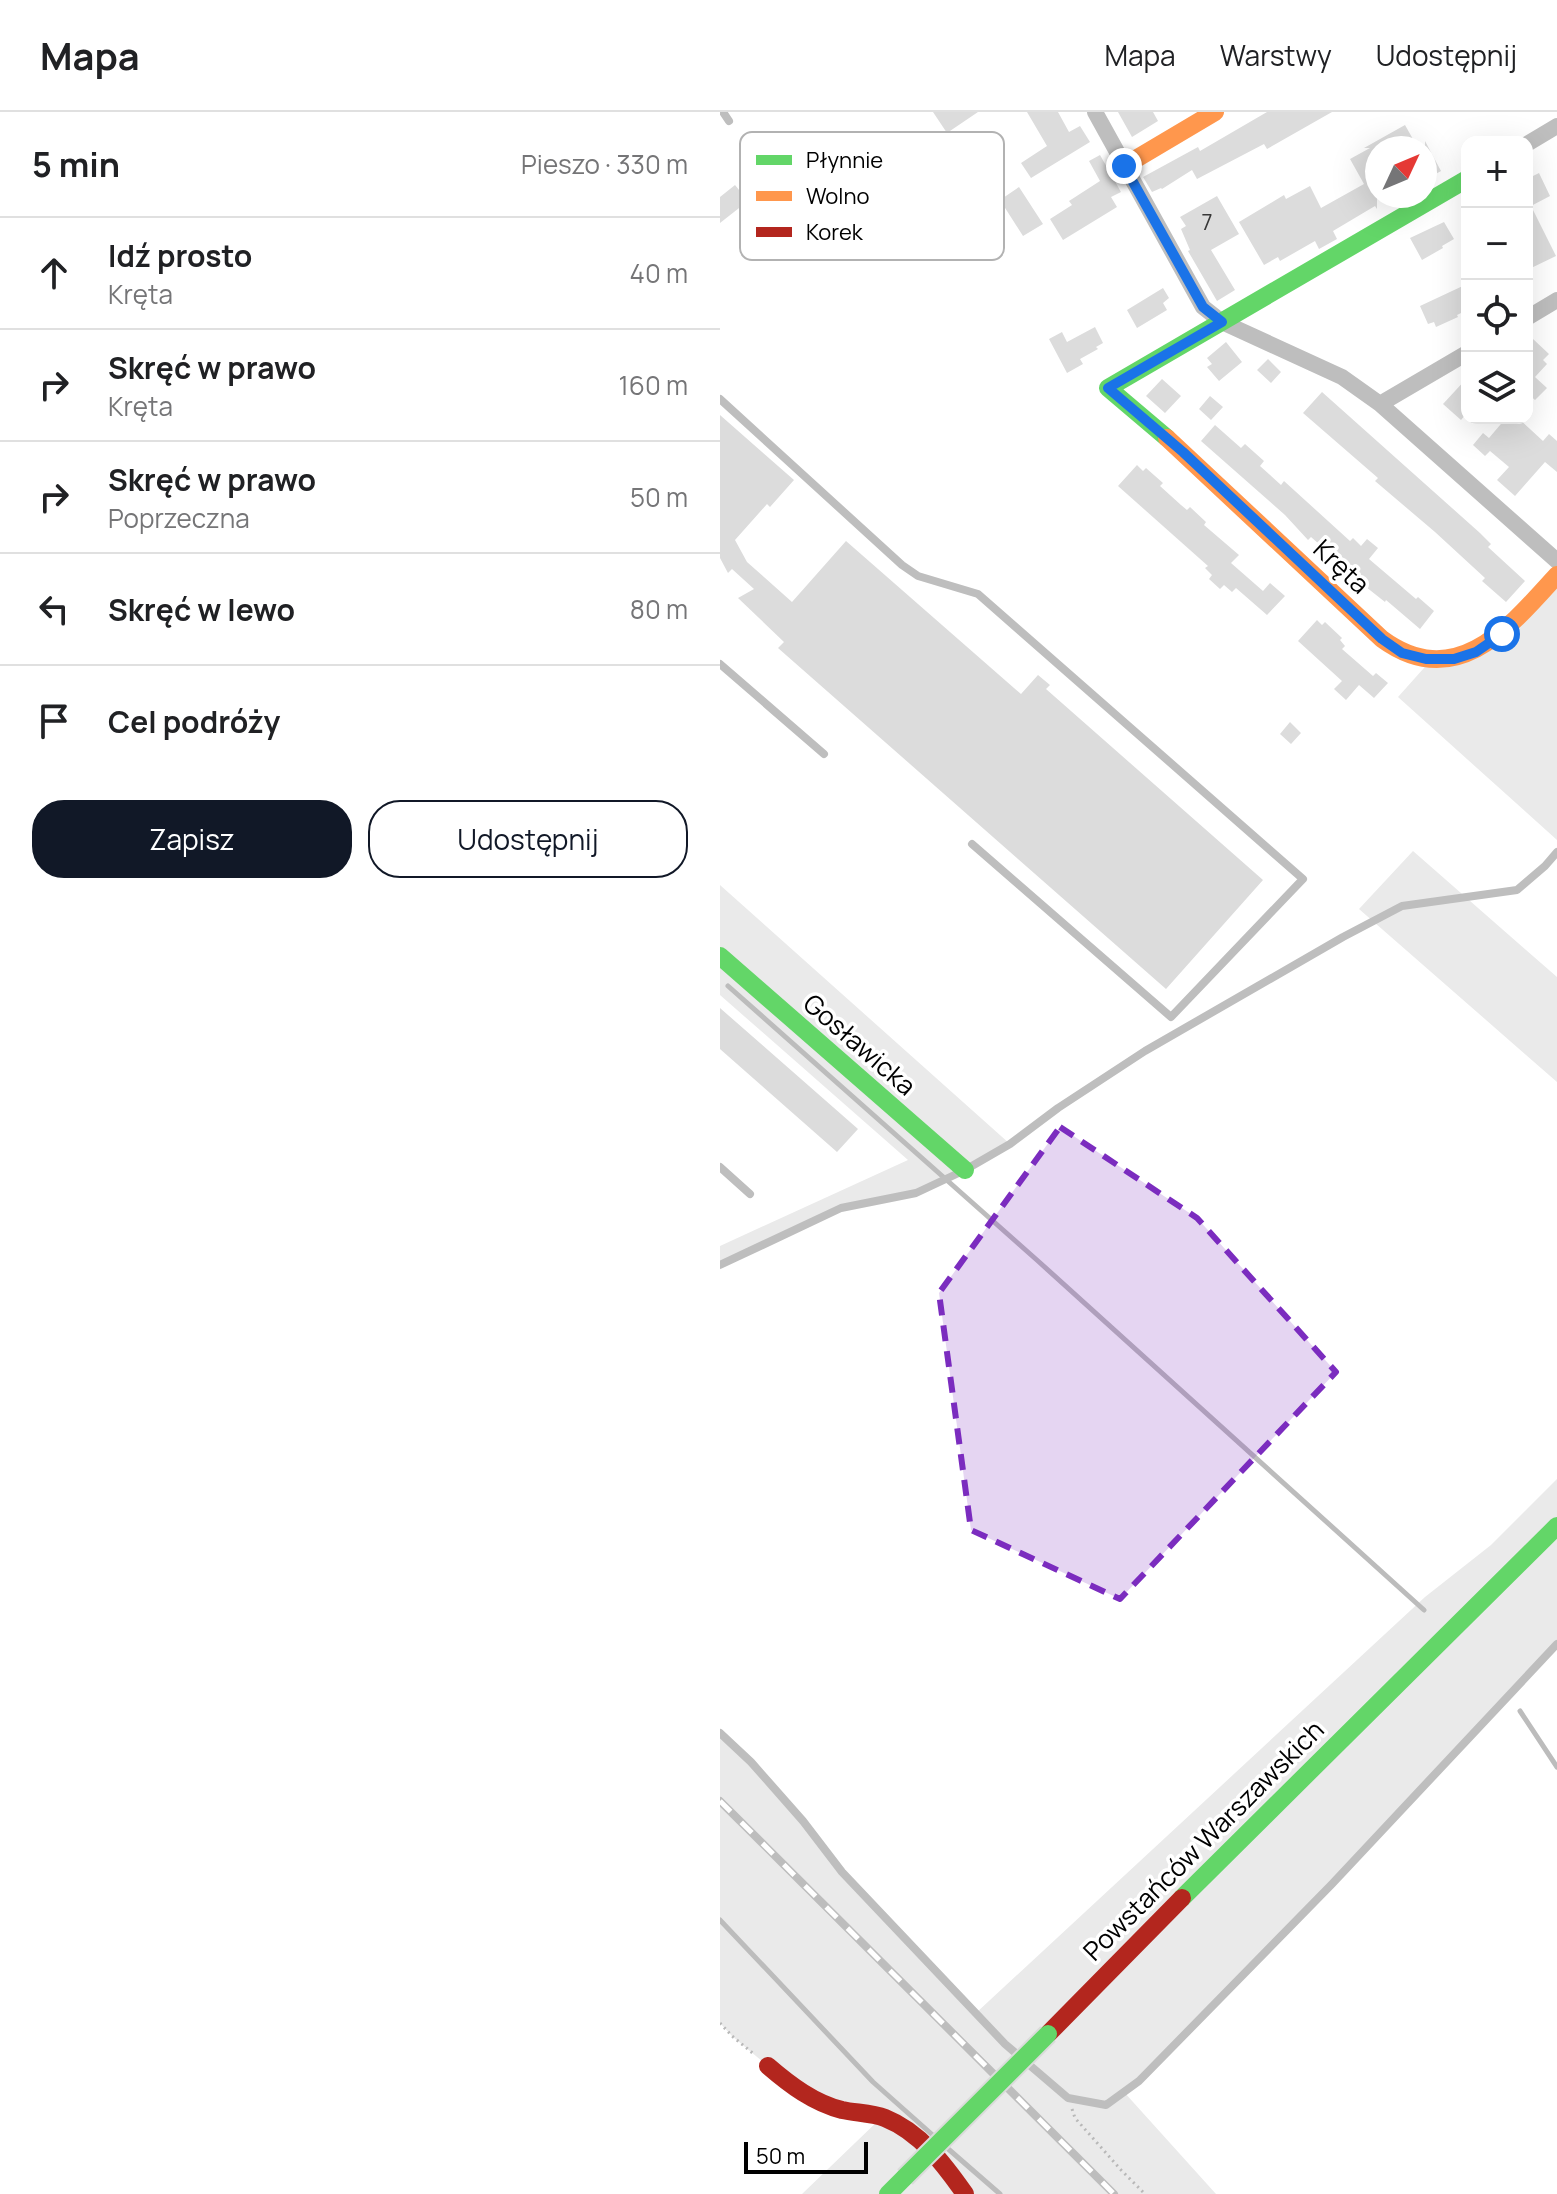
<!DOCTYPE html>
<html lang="pl">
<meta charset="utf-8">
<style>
body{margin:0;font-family:Manrope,sans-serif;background:#f2f2f2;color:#202124}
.controls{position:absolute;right:24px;top:24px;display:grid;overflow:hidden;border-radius:16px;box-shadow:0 8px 32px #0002}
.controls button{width:72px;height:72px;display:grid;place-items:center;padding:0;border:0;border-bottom:2px solid #e0e0e0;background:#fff;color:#202124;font:40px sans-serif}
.compass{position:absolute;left:645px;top:24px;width:72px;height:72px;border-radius:50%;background:#fff;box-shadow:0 8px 32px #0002;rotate:46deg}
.scale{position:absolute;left:24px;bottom:20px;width:124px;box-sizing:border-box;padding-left:8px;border:4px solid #000;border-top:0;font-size:22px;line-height:28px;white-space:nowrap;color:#000;-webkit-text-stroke:6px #fff;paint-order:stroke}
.stop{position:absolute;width:24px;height:24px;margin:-18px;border:6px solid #1a73e8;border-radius:50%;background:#fff}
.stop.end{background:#1a73e8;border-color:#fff;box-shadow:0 2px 8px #0008}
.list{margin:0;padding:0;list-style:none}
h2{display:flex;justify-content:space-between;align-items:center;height:104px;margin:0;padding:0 32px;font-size:34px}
h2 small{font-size:26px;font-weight:400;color:#757577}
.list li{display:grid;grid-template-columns:52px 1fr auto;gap:24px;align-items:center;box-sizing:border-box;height:112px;padding:0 32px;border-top:2px solid #e0e0e0}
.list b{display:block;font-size:30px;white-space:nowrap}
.list p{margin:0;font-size:26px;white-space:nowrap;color:#757577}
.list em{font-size:26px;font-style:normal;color:#757577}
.actions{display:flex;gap:16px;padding:24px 32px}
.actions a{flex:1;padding:18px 0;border:2px solid #111827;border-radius:32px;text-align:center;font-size:28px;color:#111827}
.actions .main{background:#111827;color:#fff}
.icon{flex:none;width:44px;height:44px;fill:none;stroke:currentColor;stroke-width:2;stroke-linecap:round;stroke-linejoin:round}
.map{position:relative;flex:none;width:837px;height:2082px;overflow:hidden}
header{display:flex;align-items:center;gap:48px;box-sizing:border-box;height:112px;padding:0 40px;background:#fff;border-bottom:2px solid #e0e0e0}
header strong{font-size:38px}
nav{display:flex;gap:44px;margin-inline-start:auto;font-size:28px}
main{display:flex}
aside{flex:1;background:#fff}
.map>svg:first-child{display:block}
</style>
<header>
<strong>Mapa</strong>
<nav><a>Mapa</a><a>Warstwy</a><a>Udostępnij</a></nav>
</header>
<main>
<aside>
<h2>5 min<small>Pieszo · 330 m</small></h2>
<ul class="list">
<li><svg class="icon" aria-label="ahead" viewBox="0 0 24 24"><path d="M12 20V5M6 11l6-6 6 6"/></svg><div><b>Idź prosto</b><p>Kręta</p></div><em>40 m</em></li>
<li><svg class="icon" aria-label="right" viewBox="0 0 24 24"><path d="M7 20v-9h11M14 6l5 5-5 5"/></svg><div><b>Skręć w prawo</b><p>Kręta</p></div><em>160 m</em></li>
<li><svg class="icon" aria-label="right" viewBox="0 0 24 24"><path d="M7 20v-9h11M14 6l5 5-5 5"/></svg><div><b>Skręć w prawo</b><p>Poprzeczna</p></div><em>50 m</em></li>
<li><svg class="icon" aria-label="left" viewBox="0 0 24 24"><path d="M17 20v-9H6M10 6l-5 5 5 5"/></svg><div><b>Skręć w lewo</b></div><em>80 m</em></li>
<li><svg class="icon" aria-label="arrive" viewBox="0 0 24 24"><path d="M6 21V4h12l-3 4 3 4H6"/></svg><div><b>Cel podróży</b></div></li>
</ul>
<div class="actions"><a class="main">Zapisz</a><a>Udostępnij</a></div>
</aside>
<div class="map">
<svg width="837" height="2082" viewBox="0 0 837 2082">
<rect width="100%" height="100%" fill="#fff"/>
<!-- green -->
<path fill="#eaeaea" d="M837,463V728L678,585L712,547H734Z
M693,739L837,865V970L639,797Z
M0,773L290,1032L196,1081L121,1096L0,1153V1134L188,1048L0,883Z
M837,1367V1532L757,1619L404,1980L496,2082H82L162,2005L137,2001L48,1954L12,1924L0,1911V1621L31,1650L122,1760L256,1901L705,1485L771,1433Z"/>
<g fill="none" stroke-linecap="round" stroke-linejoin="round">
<!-- stream -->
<path stroke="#bcbcbc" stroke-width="5" d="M8,874L318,1149L704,1498
M800,1599L837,1655
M0,1808L153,1970L216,2026
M226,2035L280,2082"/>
</g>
<!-- building -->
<path fill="#dcdcdc" d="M213,0H258L227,21Z
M307,0H338L349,20L360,14L370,30L311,66L301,51L327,34Z
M398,0H433L438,9L412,25Z
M547,0H612L547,37L544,32L477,67L472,58L442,77L441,76L432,80L423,65L478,35L480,39Z
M685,13L698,36H657V97L655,94L613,119L617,127L599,137L595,129L560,149L558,145L544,153L519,110L564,83L566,87L590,74L601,96L644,72L630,47L650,36H644Z
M705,29L721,59L705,68Z
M380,43L401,80L391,85L397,95L343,128L330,107L352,93L349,89L380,69L369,49Z
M819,61L830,84L811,94L836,144L807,158V67Z
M15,73L28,89L0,111V85Z
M299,75L323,112L303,124L280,88Z
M497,84L519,122L491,138L515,178L497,189L468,139L470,138L461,117L466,114L460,105Z
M724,110L734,127L722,134L723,136L702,148L690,126Z
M747,172V198L737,203L738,205L716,215L714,210L708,212L700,194Z
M443,176L449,186L443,191L447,198L417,216L407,198Z
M375,215L383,231L376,235L378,237L360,247L363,252L347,261L329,227L342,220L347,230Z
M813,227L829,242L823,248L827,252L815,265L827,276L815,288L807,281V234Z
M506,230L522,250L499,269L487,255L492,252L487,246Z
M548,247L561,260L551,271L537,258Z
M747,266V301L741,308L723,292Z
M442,267L461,284L445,301L426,284Z
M602,280L760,421L771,432L768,435L805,469L786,490L762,469L765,466L715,420L655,369L658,366L583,301Z
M490,284L503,295L491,308L479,297Z
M0,303L74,368L50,395L47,392L15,428L27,450L72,490L126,429L301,582L318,563L330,573L326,577L543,768L446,877L58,536L64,530L18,486L34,477L12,457L8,461L0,446Z
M786,306H798L823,329L829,322L837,329V360L825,350L795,384L777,368L789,355L770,339L765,344L753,333L763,321L769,326Z
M495,313L521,336L525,332L544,349L540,354L561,373L564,369L630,429L633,426L641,434L647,427L658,436L649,447L696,487L698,485L714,499L700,517L666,488L665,490L622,456L627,450L602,428L599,432L591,425L588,428L565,403L481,329Z
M417,353L423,359L426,356L443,371L440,374L461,393L467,398L470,395L486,410L484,413L519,443L511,451L543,479L550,471L565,484L547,503L516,476L512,480L504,473L500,477L489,467L492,463L485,456L488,454L398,374Z
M597,508L602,513L605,510L622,526L620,528L625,534L622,537L653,564L656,561L668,571L654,586L639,573L626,588L614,577L622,569L578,529Z
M570,610L581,621L571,632L560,622Z
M0,896L138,1017L117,1040L0,937Z"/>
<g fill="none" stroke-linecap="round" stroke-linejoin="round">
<!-- path -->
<path stroke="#b8b8b8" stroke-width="3" stroke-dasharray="2 4" stroke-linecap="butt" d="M0,1911L12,1924L35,1943
M352,1997L355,2006L401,2058L425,2082"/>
<!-- lane -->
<path stroke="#bebebe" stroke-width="8" d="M3,0L9,9
M0,287L182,453L198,464L258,482L583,767L451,905L252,732
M0,552L104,642
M0,1055L30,1082
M0,1153L121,1096L196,1081L245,1058L290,1032L338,996L425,939L623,825L682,794L797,778L825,754L837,740
M0,1621L31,1650L83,1709L122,1760L285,1932L348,1986L386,1993L419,1969L612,1772L837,1532"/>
<!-- street -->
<path stroke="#bebebe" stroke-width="16" d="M375,0L483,195L502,210L622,265L660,292L837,449
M807,32L837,14
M807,206L837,188
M660,292L747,241"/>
<!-- fast -->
<path stroke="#63d668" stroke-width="18" d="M447,326L388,276L747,67
M0,844L245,1058
M462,1786L837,1414
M168,2082L185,2065"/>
<!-- slow -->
<path stroke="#ff974d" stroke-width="18" d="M404,54L495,0
M447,326L662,527C736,581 790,515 837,463"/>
<!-- jam -->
<path stroke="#b3261e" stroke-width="18" d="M328,1922L462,1786
M48,1954C70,1973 94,1991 122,1998C136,2001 152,2001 165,2006C200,2020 224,2052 245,2082"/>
<defs>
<path id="rail" d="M0,1689L394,2082"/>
</defs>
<!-- rail casing -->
<use href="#rail" stroke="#bdbdbd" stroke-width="8"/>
<!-- rail -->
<use href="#rail" stroke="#fff" stroke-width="5" stroke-dasharray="15" stroke-linecap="butt"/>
<defs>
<path id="fast-bridge" d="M185,2065L328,1922"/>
</defs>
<!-- fast-bridge casing -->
<use href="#fast-bridge" stroke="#dbdbdb" stroke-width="22" stroke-linecap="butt"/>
<!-- fast-bridge -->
<use href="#fast-bridge" stroke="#63d668" stroke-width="18"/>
</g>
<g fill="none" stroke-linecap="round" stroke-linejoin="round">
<!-- route -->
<path stroke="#1a73e8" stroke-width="10" d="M404,54L483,195L502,210L388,276L463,340L662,527L682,541L706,547H734L756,540L782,522"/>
</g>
<!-- marked area -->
<path fill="#7b2cbf" fill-opacity="0.2" stroke="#7b2cbf" stroke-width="6" stroke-dasharray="16 10" stroke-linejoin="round" d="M340,1015L477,1106L616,1260L400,1487L251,1418L219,1181Z"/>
<g text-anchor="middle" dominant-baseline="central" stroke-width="7" stroke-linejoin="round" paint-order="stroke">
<!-- number labels -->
<g font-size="22" fill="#373737">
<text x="487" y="110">7</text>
</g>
<!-- street labels -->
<g font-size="26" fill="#000" stroke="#fff">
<text transform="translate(622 454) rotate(43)">Kręta</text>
<text transform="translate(140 932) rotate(41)">Gosławicka</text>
<text transform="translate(483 1728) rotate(-45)">Powstańców Warszawskich</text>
</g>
</g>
<!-- legend -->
<rect x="20" y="20" width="264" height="128" rx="12" fill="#fff" stroke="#b2b2b2" stroke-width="2"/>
<rect x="36" y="43" width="36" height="10" fill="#63d668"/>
<rect x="36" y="79" width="36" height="10" fill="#ff974d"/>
<rect x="36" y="115" width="36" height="10" fill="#b3261e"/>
<g font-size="22" fill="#000">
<text x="86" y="56">Płynnie</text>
<text x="86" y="92">Wolno</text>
<text x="86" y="128">Korek</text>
</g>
</svg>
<div class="controls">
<button>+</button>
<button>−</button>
<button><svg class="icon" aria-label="locate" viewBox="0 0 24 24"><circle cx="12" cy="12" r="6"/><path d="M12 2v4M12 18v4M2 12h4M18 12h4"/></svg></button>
<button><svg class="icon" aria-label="layers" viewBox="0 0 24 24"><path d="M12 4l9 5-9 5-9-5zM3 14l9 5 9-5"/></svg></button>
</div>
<svg class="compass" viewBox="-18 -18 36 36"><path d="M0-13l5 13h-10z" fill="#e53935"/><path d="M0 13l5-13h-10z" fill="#757577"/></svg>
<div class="scale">50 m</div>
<div class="stop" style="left:782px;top:522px"></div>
<div class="stop end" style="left:404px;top:54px"></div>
</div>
</main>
